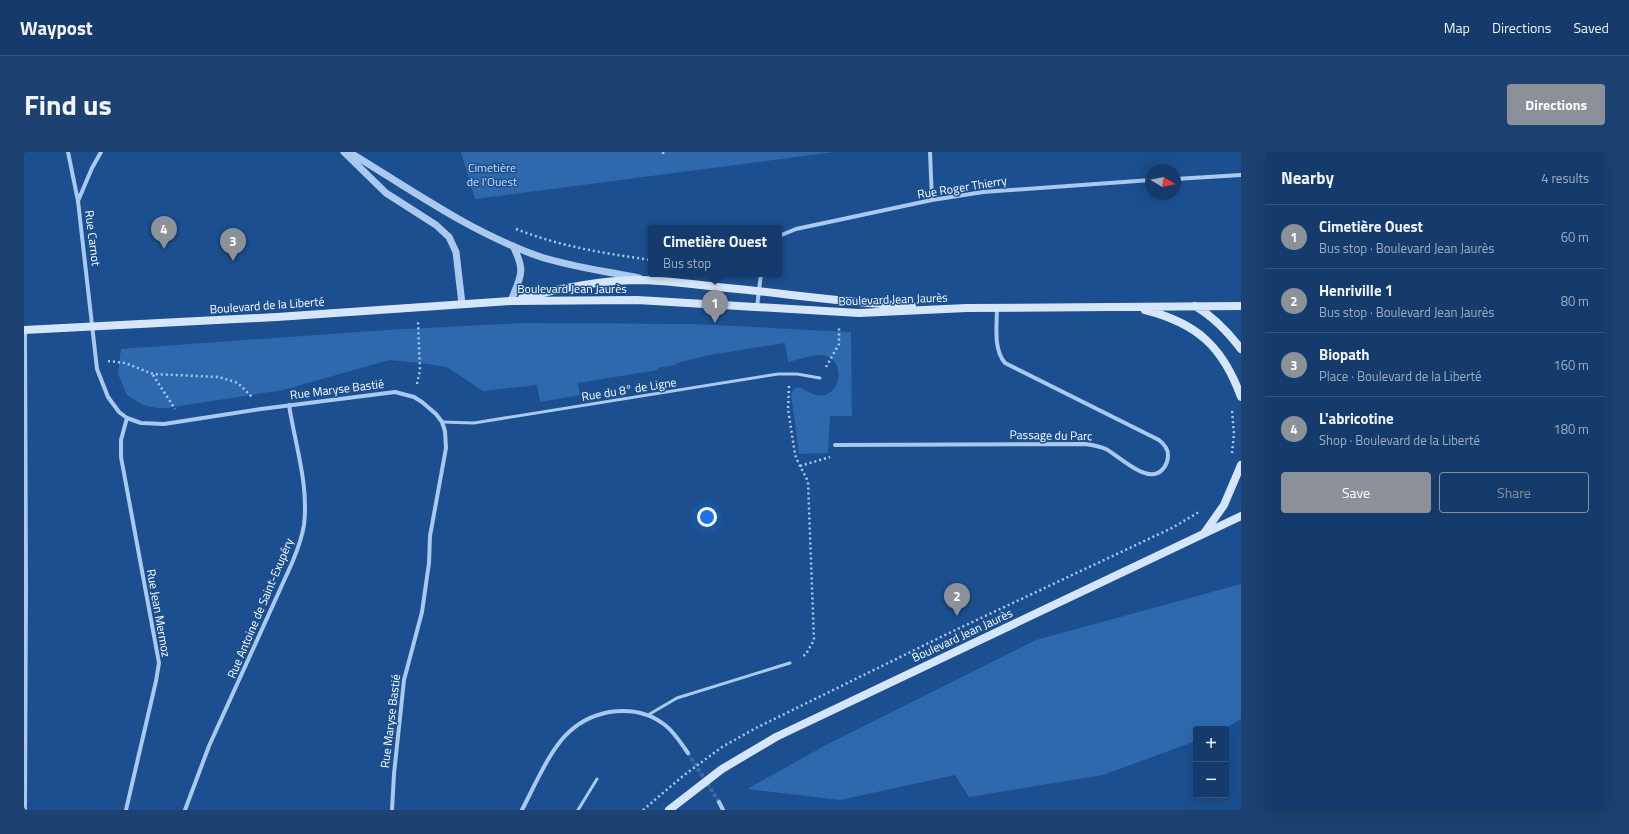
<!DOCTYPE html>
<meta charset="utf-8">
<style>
body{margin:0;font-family:"Titillium Web",sans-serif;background:#1d4271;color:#f1f3f6}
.controls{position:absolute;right:12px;bottom:12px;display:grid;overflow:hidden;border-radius:4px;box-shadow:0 4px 16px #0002}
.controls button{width:36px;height:36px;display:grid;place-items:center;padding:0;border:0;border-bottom:1px solid #33557e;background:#143b6b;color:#f1f3f6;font:20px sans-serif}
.compass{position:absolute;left:1121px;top:12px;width:36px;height:36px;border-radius:50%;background:#143b6b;box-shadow:0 4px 16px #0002;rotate:100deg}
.you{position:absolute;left:683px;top:365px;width:14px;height:14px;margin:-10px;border:3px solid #fff;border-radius:50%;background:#1a73e8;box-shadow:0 0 0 6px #1a73e833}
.badge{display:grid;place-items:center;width:26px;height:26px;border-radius:50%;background:#8c9099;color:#fff;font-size:13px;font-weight:700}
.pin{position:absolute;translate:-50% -33px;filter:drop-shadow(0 1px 2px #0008)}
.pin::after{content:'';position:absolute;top:21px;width:14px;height:12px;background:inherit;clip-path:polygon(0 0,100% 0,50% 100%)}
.popup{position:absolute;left:624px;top:73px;width:134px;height:52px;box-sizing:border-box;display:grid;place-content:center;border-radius:4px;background:#143b6b;filter:drop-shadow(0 1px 3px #0005);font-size:13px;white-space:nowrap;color:#9dadc1}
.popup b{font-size:15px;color:#f1f3f6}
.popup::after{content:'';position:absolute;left:50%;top:100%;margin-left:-8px;border:8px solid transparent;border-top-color:#143b6b}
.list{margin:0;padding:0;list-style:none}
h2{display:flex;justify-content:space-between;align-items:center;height:52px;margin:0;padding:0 16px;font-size:17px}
h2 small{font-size:13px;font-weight:400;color:#9dadc1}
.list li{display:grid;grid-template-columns:26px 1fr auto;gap:12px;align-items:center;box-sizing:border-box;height:64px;padding:0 16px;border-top:1px solid #33557e}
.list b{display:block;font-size:15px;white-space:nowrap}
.list p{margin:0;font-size:13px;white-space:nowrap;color:#9dadc1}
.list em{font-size:13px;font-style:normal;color:#9dadc1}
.actions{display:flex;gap:8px;padding:12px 16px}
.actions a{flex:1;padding:9px 0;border:1px solid #8c9099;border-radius:4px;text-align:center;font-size:14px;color:#8c9099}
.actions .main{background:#8c9099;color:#fff}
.map{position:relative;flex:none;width:1217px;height:658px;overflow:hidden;border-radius:4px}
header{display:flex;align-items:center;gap:24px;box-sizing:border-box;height:56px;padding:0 20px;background:#143b6b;border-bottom:1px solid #33557e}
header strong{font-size:19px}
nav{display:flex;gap:22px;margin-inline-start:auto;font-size:14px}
.intro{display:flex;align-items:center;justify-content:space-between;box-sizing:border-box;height:96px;padding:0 24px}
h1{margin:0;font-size:28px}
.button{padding:10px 18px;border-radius:4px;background:#8c9099;color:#fff;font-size:14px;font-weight:700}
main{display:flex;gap:24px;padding:0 24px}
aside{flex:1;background:#143b6b;border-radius:4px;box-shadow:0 4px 16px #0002}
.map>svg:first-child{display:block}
</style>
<header>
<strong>Waypost</strong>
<nav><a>Map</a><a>Directions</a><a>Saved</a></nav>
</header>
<div class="intro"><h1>Find us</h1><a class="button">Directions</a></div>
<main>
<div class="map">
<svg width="1217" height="658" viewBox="0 0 1217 658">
<rect width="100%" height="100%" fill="#1b4f8f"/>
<!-- green -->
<path fill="#2e69ad" d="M437,0H810L451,47Z
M501,171L669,172L827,180L828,264H806L804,301L775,302L767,242L770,237L775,235C780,237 786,242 792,243C817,249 824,206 798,203C789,202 773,208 764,210L761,191L686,203L652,211V213L634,216V218L554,231L556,243L516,250L513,233L459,239L423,215L397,211L365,208L259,238L143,256H133L119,253L103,243L94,222L97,197L363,178Z
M1217,432V567L1199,577H1172V589L1079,623L945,645L931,623L816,648L723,637L802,593L1012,488Z"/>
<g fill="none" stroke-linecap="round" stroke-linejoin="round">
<!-- minor-tunnel -->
<path stroke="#3d69a0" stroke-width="4" stroke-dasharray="4 2" stroke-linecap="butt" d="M664,601L695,650"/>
<!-- path -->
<path stroke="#a9c9ee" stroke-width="2.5" stroke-dasharray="2 3" stroke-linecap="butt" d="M639,0L640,5
M492,77C538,95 579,101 627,108
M84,209L101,211L129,222L195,225L214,231L228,245
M802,215L815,192V174
M129,223L151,257
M393,232L396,218L394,170
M765,234L764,257L771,302C774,312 780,320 784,330L790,488L782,502L777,506
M1208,301L1210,282L1208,258
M776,314L806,305
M619,658L659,624L698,595L732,576L923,482L1148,376L1175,360"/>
<!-- service -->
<path stroke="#a9c9ee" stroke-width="3" d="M418,270L450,271L462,269L754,222H773L796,226
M624,563L653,546L766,511
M554,658L573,627"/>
<!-- minor -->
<path stroke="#a9c9ee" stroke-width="4" d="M44,0L54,49L73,217L84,245L95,260L103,266L117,271L140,272L237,257L371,240L390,245L398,250L412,262L418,270L421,279L422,296L406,384L405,411L398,460L380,528L370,622L368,658
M906,0L908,48
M1151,27L1217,23
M54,49L68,16L77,0
M755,84L772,77L908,48L959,40L1127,28
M733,155L737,122
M811,293L1061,292C1068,293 1075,294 1082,297C1095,304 1123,333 1138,318C1142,314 1144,308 1144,303C1144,296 1140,292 1135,288L981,211C969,197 973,173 973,155
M695,650L699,658
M1,658L2,435L1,178
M102,658L132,529L135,511L97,305V288L103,266
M161,658L185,594L268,411C273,399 278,386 280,373C285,333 271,292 265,253
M498,658C510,635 526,597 545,580C571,556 613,551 641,573C651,581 657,591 664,601"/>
<!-- tertiary -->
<path stroke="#a9c9ee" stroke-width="7" d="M320,0L362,41L412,73L425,85L432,100L438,152
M325,0C386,37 446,80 514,104C546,115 582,119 615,126
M487,149C497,123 502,120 489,94"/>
<!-- secondary -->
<path stroke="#d6e6fa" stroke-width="8" d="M498,146C537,136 572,129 612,128C639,128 667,132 694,135C759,141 823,151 888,154
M1171,154C1190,165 1204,180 1217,197
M1121,158C1173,171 1199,195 1217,245
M0,178L253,165L487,149L613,148L835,161L943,156L1217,154
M1181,380L1200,353L1217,313
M645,658L698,617L752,585L1217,364"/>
</g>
<g text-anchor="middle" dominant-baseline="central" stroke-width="3" stroke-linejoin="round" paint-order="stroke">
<!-- park labels -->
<g font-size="12" fill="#cfe3fa" stroke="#1b4f8f">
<text x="468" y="15">Cimetière<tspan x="468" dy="14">de l'Ouest</tspan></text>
</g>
<!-- street labels -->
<g font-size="12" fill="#fff" stroke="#1b4f8f">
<text transform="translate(938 35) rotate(-9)">Rue Roger Thierry</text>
<text transform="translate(69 86) rotate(83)">Rue Carnot</text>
<text x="548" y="136">Boulevard Jean Jaurès</text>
<text transform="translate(869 147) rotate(-2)">Boulevard Jean Jaurès</text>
<text transform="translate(243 153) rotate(-4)">Boulevard de la Liberté</text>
<text transform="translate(313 237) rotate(-7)">Rue Maryse Bastié</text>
<text transform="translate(605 237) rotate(-9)">Rue du 8° de Ligne</text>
<text transform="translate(1027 283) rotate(1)">Passage du Parc</text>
<text transform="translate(236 456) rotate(-67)">Rue Antoine de Saint-Exupéry</text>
<text transform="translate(135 461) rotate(80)">Rue Jean Mermoz</text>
<text transform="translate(938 483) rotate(-25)">Boulevard Jean Jaurès</text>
<text transform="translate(366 569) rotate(-83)">Rue Maryse Bastié</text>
</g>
</g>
</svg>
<div class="controls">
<button>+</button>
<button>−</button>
</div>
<svg class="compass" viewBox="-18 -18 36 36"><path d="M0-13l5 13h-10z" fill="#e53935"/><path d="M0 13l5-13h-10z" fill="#9dadc1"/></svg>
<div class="you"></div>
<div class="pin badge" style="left:691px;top:171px">1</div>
<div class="popup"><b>Cimetière Ouest</b>Bus stop</div>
<div class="pin badge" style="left:933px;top:464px">2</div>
<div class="pin badge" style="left:209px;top:109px">3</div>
<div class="pin badge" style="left:140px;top:97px">4</div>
</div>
<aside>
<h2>Nearby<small>4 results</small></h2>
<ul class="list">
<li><span class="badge">1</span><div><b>Cimetière Ouest</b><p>Bus stop · Boulevard Jean Jaurès</p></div><em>60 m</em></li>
<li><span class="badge">2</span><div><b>Henriville 1</b><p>Bus stop · Boulevard Jean Jaurès</p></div><em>80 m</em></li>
<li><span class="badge">3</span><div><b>Biopath</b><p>Place · Boulevard de la Liberté</p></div><em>160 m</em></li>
<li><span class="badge">4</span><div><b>L'abricotine</b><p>Shop · Boulevard de la Liberté</p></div><em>180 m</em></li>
</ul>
<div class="actions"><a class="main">Save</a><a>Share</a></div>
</aside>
</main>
